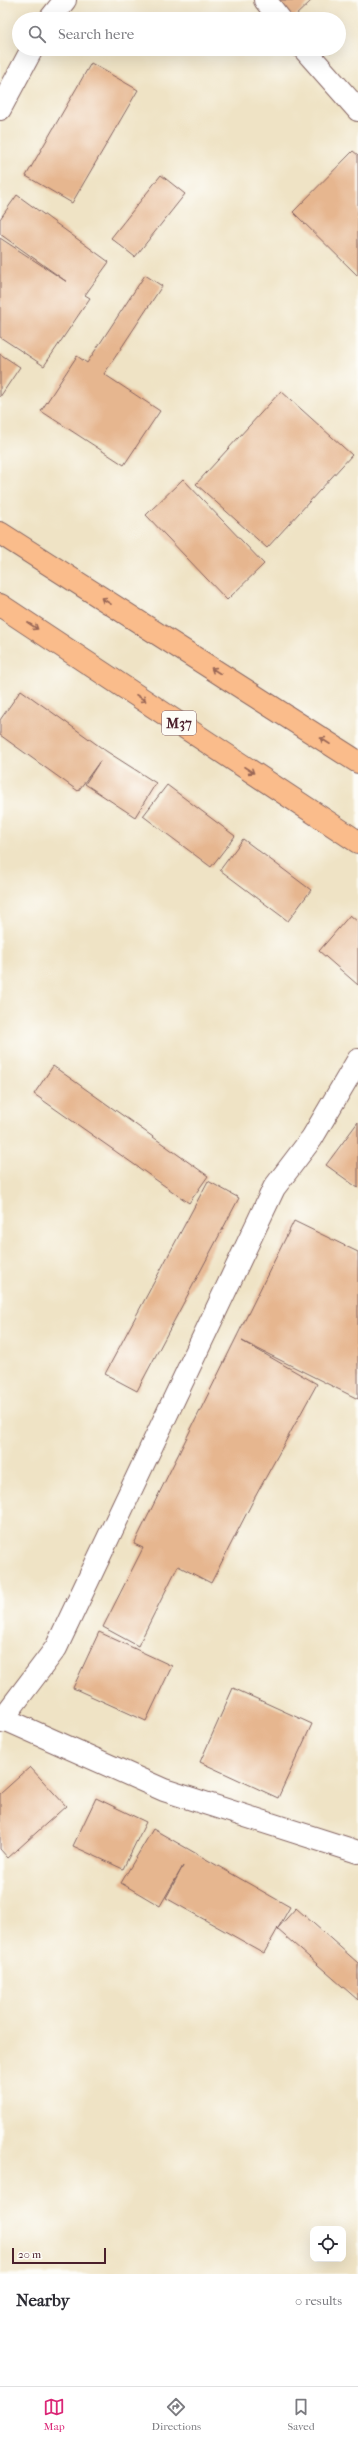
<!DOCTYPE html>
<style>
body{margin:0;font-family:"IM FELL French Canon",serif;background:#f7f7f7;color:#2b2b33}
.controls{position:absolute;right:12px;bottom:12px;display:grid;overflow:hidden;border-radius:8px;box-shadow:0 4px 16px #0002}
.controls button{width:36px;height:36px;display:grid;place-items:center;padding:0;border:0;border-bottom:1px solid #e1e1e2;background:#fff;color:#2b2b33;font:20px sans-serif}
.scale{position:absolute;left:12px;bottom:10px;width:94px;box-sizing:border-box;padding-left:4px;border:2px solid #4a1f2b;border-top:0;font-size:11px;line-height:14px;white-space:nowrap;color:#4a1f2b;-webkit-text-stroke:3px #fdfcf7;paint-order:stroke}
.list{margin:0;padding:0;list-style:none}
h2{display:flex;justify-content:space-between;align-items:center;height:52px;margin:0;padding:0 16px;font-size:17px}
h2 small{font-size:13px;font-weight:400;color:#7c7c81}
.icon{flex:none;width:22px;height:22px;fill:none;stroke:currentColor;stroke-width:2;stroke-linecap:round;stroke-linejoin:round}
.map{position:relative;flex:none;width:358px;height:2274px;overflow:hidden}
.search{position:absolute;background:#fff;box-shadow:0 4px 16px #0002;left:12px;right:12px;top:12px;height:44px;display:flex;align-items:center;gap:10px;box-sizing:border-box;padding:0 14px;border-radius:22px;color:#7c7c81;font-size:15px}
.sheet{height:112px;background:#fff}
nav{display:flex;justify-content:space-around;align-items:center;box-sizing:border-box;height:56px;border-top:1px solid #e1e1e2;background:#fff;font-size:11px;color:#7c7c81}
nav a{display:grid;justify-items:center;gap:2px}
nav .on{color:#db2777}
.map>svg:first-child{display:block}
</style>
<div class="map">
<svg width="358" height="2274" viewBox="0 0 358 2274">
<rect width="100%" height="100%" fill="#fdfcf7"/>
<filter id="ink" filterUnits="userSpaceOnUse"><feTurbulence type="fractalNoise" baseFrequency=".025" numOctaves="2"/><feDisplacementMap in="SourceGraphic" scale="8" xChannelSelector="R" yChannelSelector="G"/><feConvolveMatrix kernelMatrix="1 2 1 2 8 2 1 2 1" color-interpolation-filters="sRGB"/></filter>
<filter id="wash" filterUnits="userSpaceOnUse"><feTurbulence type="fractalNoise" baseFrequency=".012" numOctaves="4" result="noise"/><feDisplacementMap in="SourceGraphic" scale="16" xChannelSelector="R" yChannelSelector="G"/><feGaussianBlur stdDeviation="0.9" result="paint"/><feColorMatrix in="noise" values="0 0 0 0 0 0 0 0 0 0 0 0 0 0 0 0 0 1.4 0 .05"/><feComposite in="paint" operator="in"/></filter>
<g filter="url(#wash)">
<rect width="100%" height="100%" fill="#efe3c5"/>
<g id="blocks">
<!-- building -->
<path fill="#e6b68f" d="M273,0H312L292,19Z
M91,63L138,90L72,203L26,176Z
M353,151L358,155V276L293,212Z
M161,175L185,194L135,257L111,238Z
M17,195L109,262L85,295L90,298L44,366L0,337V238L67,282L0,234V219Z
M145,275L162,286L104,374L160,411L124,465L41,411L77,356L87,363Z
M0,354L20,367L0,397Z
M281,391L352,455L267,548L196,484Z
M183,479L264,564L227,600L146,515Z
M21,690L106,751L156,783L135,817L85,784L100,761L78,791L0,735V720Z
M167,785L235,836L211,867L143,816Z
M243,839L311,890L288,921L220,870Z
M350,915L358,922V985L319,951Z
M53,1066L208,1176L189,1203L34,1094Z
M358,1122V1188L326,1165Z
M208,1181L239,1198L137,1391L105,1374Z
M294,1221L358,1252V1399L242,1341L317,1384L255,1497L211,1583L178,1566L138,1646L103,1627L143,1548L134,1544Z
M99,1632L172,1666L146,1721L73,1688Z
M233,1688L312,1724L278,1798L200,1762Z
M30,1767L66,1806L8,1858L0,1849V1794Z
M96,1798L146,1822L123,1869L73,1846Z
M153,1829L290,1907L264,1953L166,1898L183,1866L160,1906L121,1883Z
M296,1908L358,1963V2000L277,1929Z"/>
</g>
</g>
<g filter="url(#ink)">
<use href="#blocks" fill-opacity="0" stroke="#846461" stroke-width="1"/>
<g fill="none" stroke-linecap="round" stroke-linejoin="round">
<defs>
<path id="minor" d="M265,0L280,19
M50,19L65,0
M304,49L358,110
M0,109L32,49
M0,1717L164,1790L358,1852
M0,1722L56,1648L274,1188L312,1138L358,1060"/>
<path id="trunk" d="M0,533L358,762
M0,605L358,842"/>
</defs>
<!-- minor casing -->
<use href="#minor" stroke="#846461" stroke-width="24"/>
<!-- trunk casing -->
<use href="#trunk" stroke="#846461" stroke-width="24"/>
<!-- minor -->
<use href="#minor" stroke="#fff" stroke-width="22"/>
<!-- trunk -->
<use href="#trunk" stroke="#fabc8b" stroke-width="22"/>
</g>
<!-- one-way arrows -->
<defs><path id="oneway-shaft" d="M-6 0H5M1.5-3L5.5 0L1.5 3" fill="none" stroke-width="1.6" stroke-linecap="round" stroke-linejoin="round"/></defs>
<g stroke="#996656">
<use href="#oneway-shaft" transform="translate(106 601) rotate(-147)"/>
<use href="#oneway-shaft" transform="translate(33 626) rotate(33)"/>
<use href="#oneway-shaft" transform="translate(216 671) rotate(-147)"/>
<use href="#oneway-shaft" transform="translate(141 698) rotate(33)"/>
<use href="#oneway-shaft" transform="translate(325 741) rotate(-147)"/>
<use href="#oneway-shaft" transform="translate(249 770) rotate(33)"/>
</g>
</g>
<g text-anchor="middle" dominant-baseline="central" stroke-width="3.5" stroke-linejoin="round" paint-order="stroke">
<!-- shield labels -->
<rect fill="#fdfcf7" stroke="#806168" stroke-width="1" x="162" y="711" width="34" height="24" rx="3"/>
<g font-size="14" font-weight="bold" fill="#4a1f2b">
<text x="179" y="723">M37</text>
</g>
</g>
</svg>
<div class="controls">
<button><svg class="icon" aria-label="locate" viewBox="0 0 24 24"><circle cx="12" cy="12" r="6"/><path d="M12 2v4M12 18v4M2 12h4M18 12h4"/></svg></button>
</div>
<div class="scale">20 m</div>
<div class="search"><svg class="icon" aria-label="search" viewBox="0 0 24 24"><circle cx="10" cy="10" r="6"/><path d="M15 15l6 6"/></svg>Search here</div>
</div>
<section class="sheet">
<h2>Nearby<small>0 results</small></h2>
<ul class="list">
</ul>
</section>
<nav>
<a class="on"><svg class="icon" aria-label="map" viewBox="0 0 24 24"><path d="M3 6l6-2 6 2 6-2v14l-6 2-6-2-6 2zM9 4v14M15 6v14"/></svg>Map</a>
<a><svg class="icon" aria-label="directions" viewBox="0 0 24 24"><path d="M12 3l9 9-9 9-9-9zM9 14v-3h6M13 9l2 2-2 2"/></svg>Directions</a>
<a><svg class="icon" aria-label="saved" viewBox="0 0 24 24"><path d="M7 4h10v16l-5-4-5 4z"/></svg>Saved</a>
</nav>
